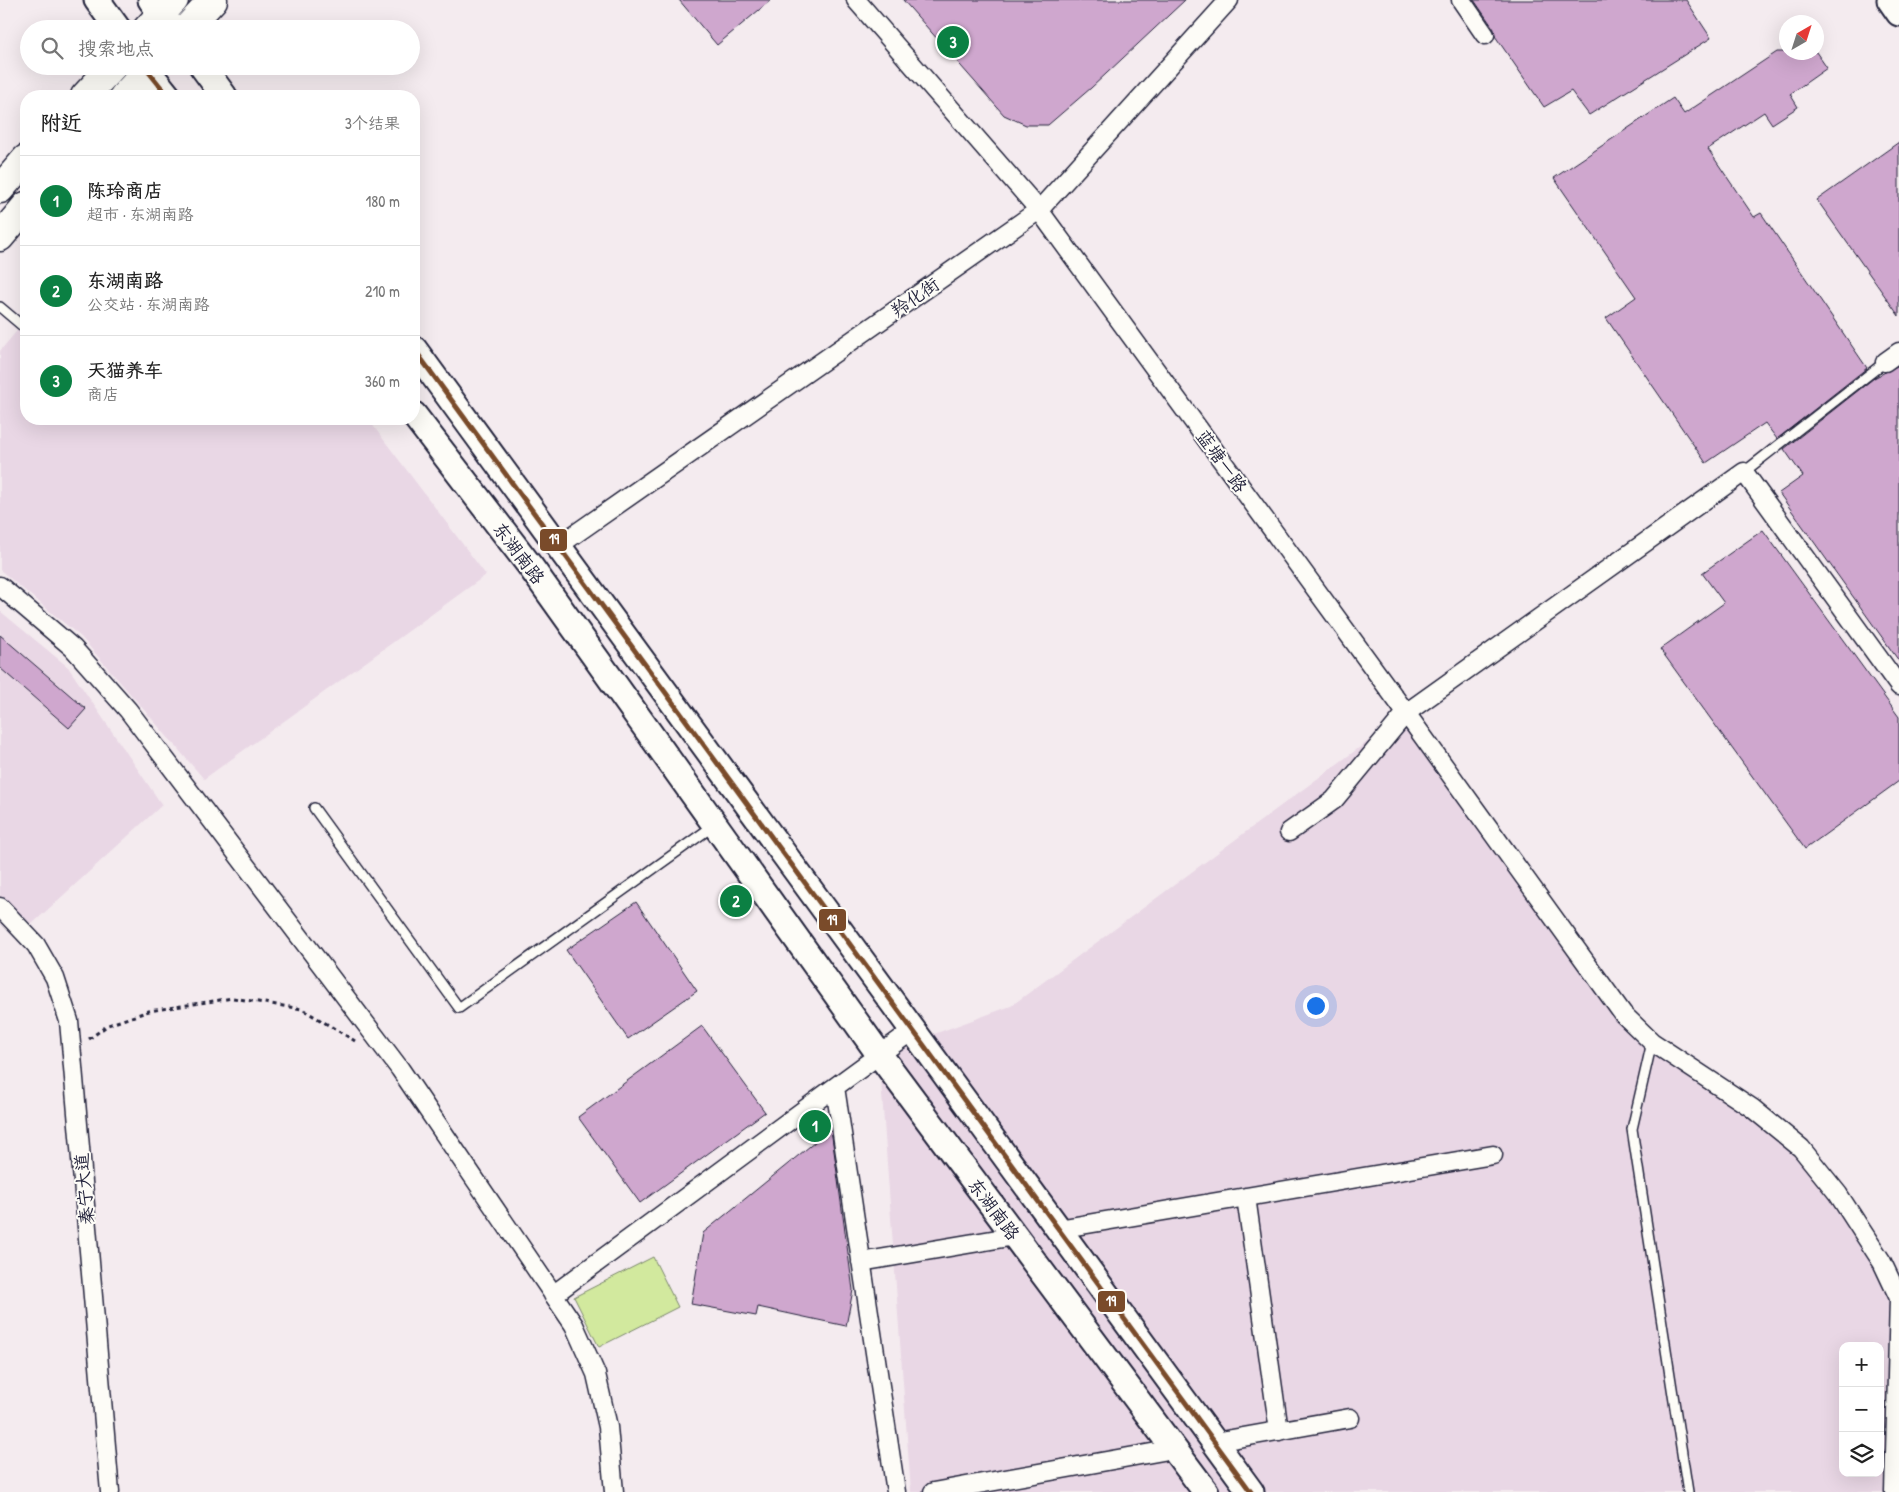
<!DOCTYPE html>
<html lang="zh">
<meta charset="utf-8">
<style>
body{margin:0;font-family:"Patrick Hand","LXGW WenKai TC",sans-serif;background:#f6f6f6;color:#222}
.controls{position:absolute;right:15px;bottom:15px;display:grid;overflow:hidden;border-radius:10px;box-shadow:0 5px 20px #0002}
.controls button{width:45px;height:45px;display:grid;place-items:center;padding:0;border:0;border-bottom:1px solid #e0e0e0;background:#fff;color:#222;font:25px sans-serif}
.compass{position:absolute;left:1779px;top:15px;width:45px;height:45px;border-radius:50%;background:#fff;box-shadow:0 5px 20px #0002;rotate:39deg}
.you{position:absolute;left:1315px;top:1005px;width:18px;height:18px;margin:-12px;border:4px solid #fff;border-radius:50%;background:#1a73e8;box-shadow:0 0 0 8px #1a73e833}
.badge{display:grid;place-items:center;width:32px;height:32px;border-radius:50%;background:#0b8043;color:#fff;font-size:16px;font-weight:700}
.pin{position:absolute;translate:-50% -50%;border:2px solid #fff;box-shadow:0 1px 5px #0006}
.list{margin:0;padding:0;list-style:none}
h2{display:flex;justify-content:space-between;align-items:center;height:65px;margin:0;padding:0 20px;font-size:21px}
h2 small{font-size:16px;font-weight:400;color:#767676}
.list li{display:grid;grid-template-columns:32px 1fr auto;gap:15px;align-items:center;box-sizing:border-box;height:90px;padding:0 20px;border-top:1px solid #e0e0e0}
.list b{display:block;font-size:19px;white-space:nowrap}
.list p{margin:0;font-size:16px;white-space:nowrap;color:#767676}
.list em{font-size:16px;font-style:normal;color:#767676}
.icon{flex:none;width:28px;height:28px;fill:none;stroke:currentColor;stroke-width:2;stroke-linecap:round;stroke-linejoin:round}
.map{position:relative;flex:none;width:1899px;height:1492px;overflow:hidden}
.search{position:absolute;background:#fff;box-shadow:0 5px 20px #0002;left:20px;top:20px;width:400px;height:55px;display:flex;align-items:center;gap:12px;box-sizing:border-box;padding:0 18px;border-radius:28px;color:#767676;font-size:19px}
.panel{position:absolute;background:#fff;box-shadow:0 5px 20px #0002;left:20px;top:90px;width:400px;height:335px;border-radius:20px}
.map>svg:first-child{display:block}
</style>
<div class="map">
<svg width="1899" height="1492" viewBox="0 0 1899 1492">
<rect width="100%" height="100%" fill="#f4ebef"/>
<filter id="ink" filterUnits="userSpaceOnUse"><feTurbulence type="fractalNoise" baseFrequency=".02" numOctaves="2"/><feDisplacementMap in="SourceGraphic" scale="10" xChannelSelector="R" yChannelSelector="G"/><feConvolveMatrix kernelMatrix="1 2 1 2 8 2 1 2 1" color-interpolation-filters="sRGB"/></filter>
<g filter="url(#ink)">
<!-- built -->
<path fill="#e9d7e5" fill-rule="evenodd" d="M26,320V419H368L486,575L204,779L81,637L0,570V351Z
M0,611L68,667L162,805L32,924L0,898Z
M1406,713L1623,1014L1801,1148L1899,1298L1894,1492H911L879,1054L1011,1006ZM1843,1346H1880V1473H1843Z"/>
<!-- green -->
<path fill="#d2e99e" stroke="#7a866c" d="M653,1257L678,1307L599,1347L574,1297Z"/>
<!-- building -->
<path fill="#cfa7ce" stroke="#22223b" d="M679,0H771L717,45Z
M903,0H1185L1091,88L1048,125H1026L1004,115Z
M1474,0H1686L1711,38L1589,115L1571,91L1544,107L1495,36L1494,29Z
M1777,52H1816L1827,68L1790,94L1798,107L1772,124L1764,112L1708,149L1754,217L1761,213L1867,368L1777,439L1765,423L1706,463L1606,318L1636,297L1554,178L1673,98L1684,114Z
M1899,142V316L1817,200Z
M1899,365V661L1779,493L1803,476L1784,449L1874,378Z
M1763,530L1899,717V781L1805,849L1660,649L1724,603L1702,573Z
M0,635L86,709L69,728L0,668Z
M636,902L697,991L628,1039L566,950Z
M702,1026L765,1112L640,1203L578,1117Z
M831,1129L853,1290L846,1326L758,1307L756,1316L691,1304L703,1233Z"/>
<g fill="none" stroke-linecap="round" stroke-linejoin="round">
<defs>
<path id="lane" d="M0,307L26,329
M1744,472L1885,362
M314,808L459,1008L713,826
M1652,1042L1632,1129L1688,1492"/>
<path id="street" d="M856,0L1039,210L1406,713L1623,1014L1652,1042L1752,1108L1801,1148L1838,1194L1882,1262L1899,1298L1894,1492
M1461,0L1485,35
M1885,362L1899,352
M558,546L1039,210L1229,0
M0,586L73,648L128,710L400,1069L574,1325L596,1374L608,1427L614,1492
M1289,832L1334,800L1406,713L1744,472L1899,686
M0,907L36,945L55,978L69,1021L110,1492
M1246,1197L1279,1431
M1058,1229L1493,1155
M861,1262L1015,1236
M553,1295L835,1087
M1215,1442L1350,1418
M896,1492L835,1087L913,1030
M933,1492L1174,1449"/>
<path id="secondary" d="M97,0L118,29
M151,0L173,29
M1890,0L1899,13
M144,66L168,96
M202,66L224,96
M414,349L1251,1492
M414,415L530,566L879,1054L1206,1492"/>
<path id="primary" d="M147,29L174,0
M186,29L213,0
M85,96L113,66
M124,96L152,66
M0,189L26,159
M0,237L26,206"/>
</defs>
<!-- lane casing -->
<use href="#lane" stroke="#22223b" stroke-width="12"/>
<!-- street casing -->
<use href="#street" stroke="#22223b" stroke-width="21"/>
<!-- secondary casing -->
<use href="#secondary" stroke="#22223b" stroke-width="29"/>
<!-- primary casing -->
<use href="#primary" stroke="#22223b" stroke-width="31"/>
<!-- path -->
<path stroke="#22223b" stroke-width="3" stroke-dasharray="4 4" stroke-linecap="butt" d="M89,1039L108,1025L149,1011L233,998L302,1009L355,1041"/>
<!-- lane -->
<use href="#lane" stroke="#fdfcf7" stroke-width="9"/>
<!-- street -->
<use href="#street" stroke="#fdfcf7" stroke-width="18"/>
<!-- secondary -->
<use href="#secondary" stroke="#fdfcf7" stroke-width="25"/>
<!-- primary -->
<use href="#primary" stroke="#fdfcf7" stroke-width="28"/>
<defs>
<path id="bus-1" d="M144,66L168,96
M414,349L1251,1492"/>
</defs>
<!-- bus-1 casing -->
<use href="#bus-1" stroke="#fdfcf7" stroke-width="9"/>
<!-- bus-1 -->
<use href="#bus-1" stroke="#7a4b2a" stroke-width="5"/>
</g>
</g>
<g text-anchor="middle" dominant-baseline="central" stroke-width="4" stroke-linejoin="round" paint-order="stroke">
<!-- street labels -->
<g font-size="18" fill="#22223b" stroke="#fdfcf7">
<text transform="translate(915 297) rotate(-35)">羚化街</text>
<text transform="translate(1222 461) rotate(54)">蓝塘一路</text>
<text transform="translate(519 553) rotate(53)">东湖南路</text>
<text transform="translate(84 1189) rotate(-95)">秦宁大道</text>
<text transform="translate(994 1209) rotate(53)">东湖南路</text>
</g>
</g>
<g stroke="#fdfcf7" stroke-width="2">
<rect x="539" y="528" width="29" height="24" rx="5" fill="#7a4b2a"/>
<rect x="818" y="908" width="29" height="24" rx="5" fill="#7a4b2a"/>
<rect x="1097" y="1290" width="29" height="23" rx="5" fill="#7a4b2a"/>
</g>
<g font-size="14" text-anchor="middle" font-weight="bold" fill="#fff">
<text x="554" y="544">19</text>
<text x="832" y="925">19</text>
<text x="1111" y="1306">19</text>
</g>
</svg>
<div class="controls">
<button>+</button>
<button>−</button>
<button><svg class="icon" aria-label="layers" viewBox="0 0 24 24"><path d="M12 4l9 5-9 5-9-5zM3 14l9 5 9-5"/></svg></button>
</div>
<svg class="compass" viewBox="-18 -18 36 36"><path d="M0-13l5 13h-10z" fill="#e53935"/><path d="M0 13l5-13h-10z" fill="#767676"/></svg>
<div class="you"></div>
<div class="pin badge" style="left:815px;top:1126px">1</div>
<div class="pin badge" style="left:736px;top:901px">2</div>
<div class="pin badge" style="left:953px;top:42px">3</div>
<div class="search"><svg class="icon" aria-label="search" viewBox="0 0 24 24"><circle cx="10" cy="10" r="6"/><path d="M15 15l6 6"/></svg>搜索地点</div>
<section class="panel">
<h2>附近<small>3个结果</small></h2>
<ul class="list">
<li><span class="badge">1</span><div><b>陈玲商店</b><p>超市 · 东湖南路</p></div><em>180 m</em></li>
<li><span class="badge">2</span><div><b>东湖南路</b><p>公交站 · 东湖南路</p></div><em>210 m</em></li>
<li><span class="badge">3</span><div><b>天猫养车</b><p>商店</p></div><em>360 m</em></li>
</ul>
</section>
</div>
